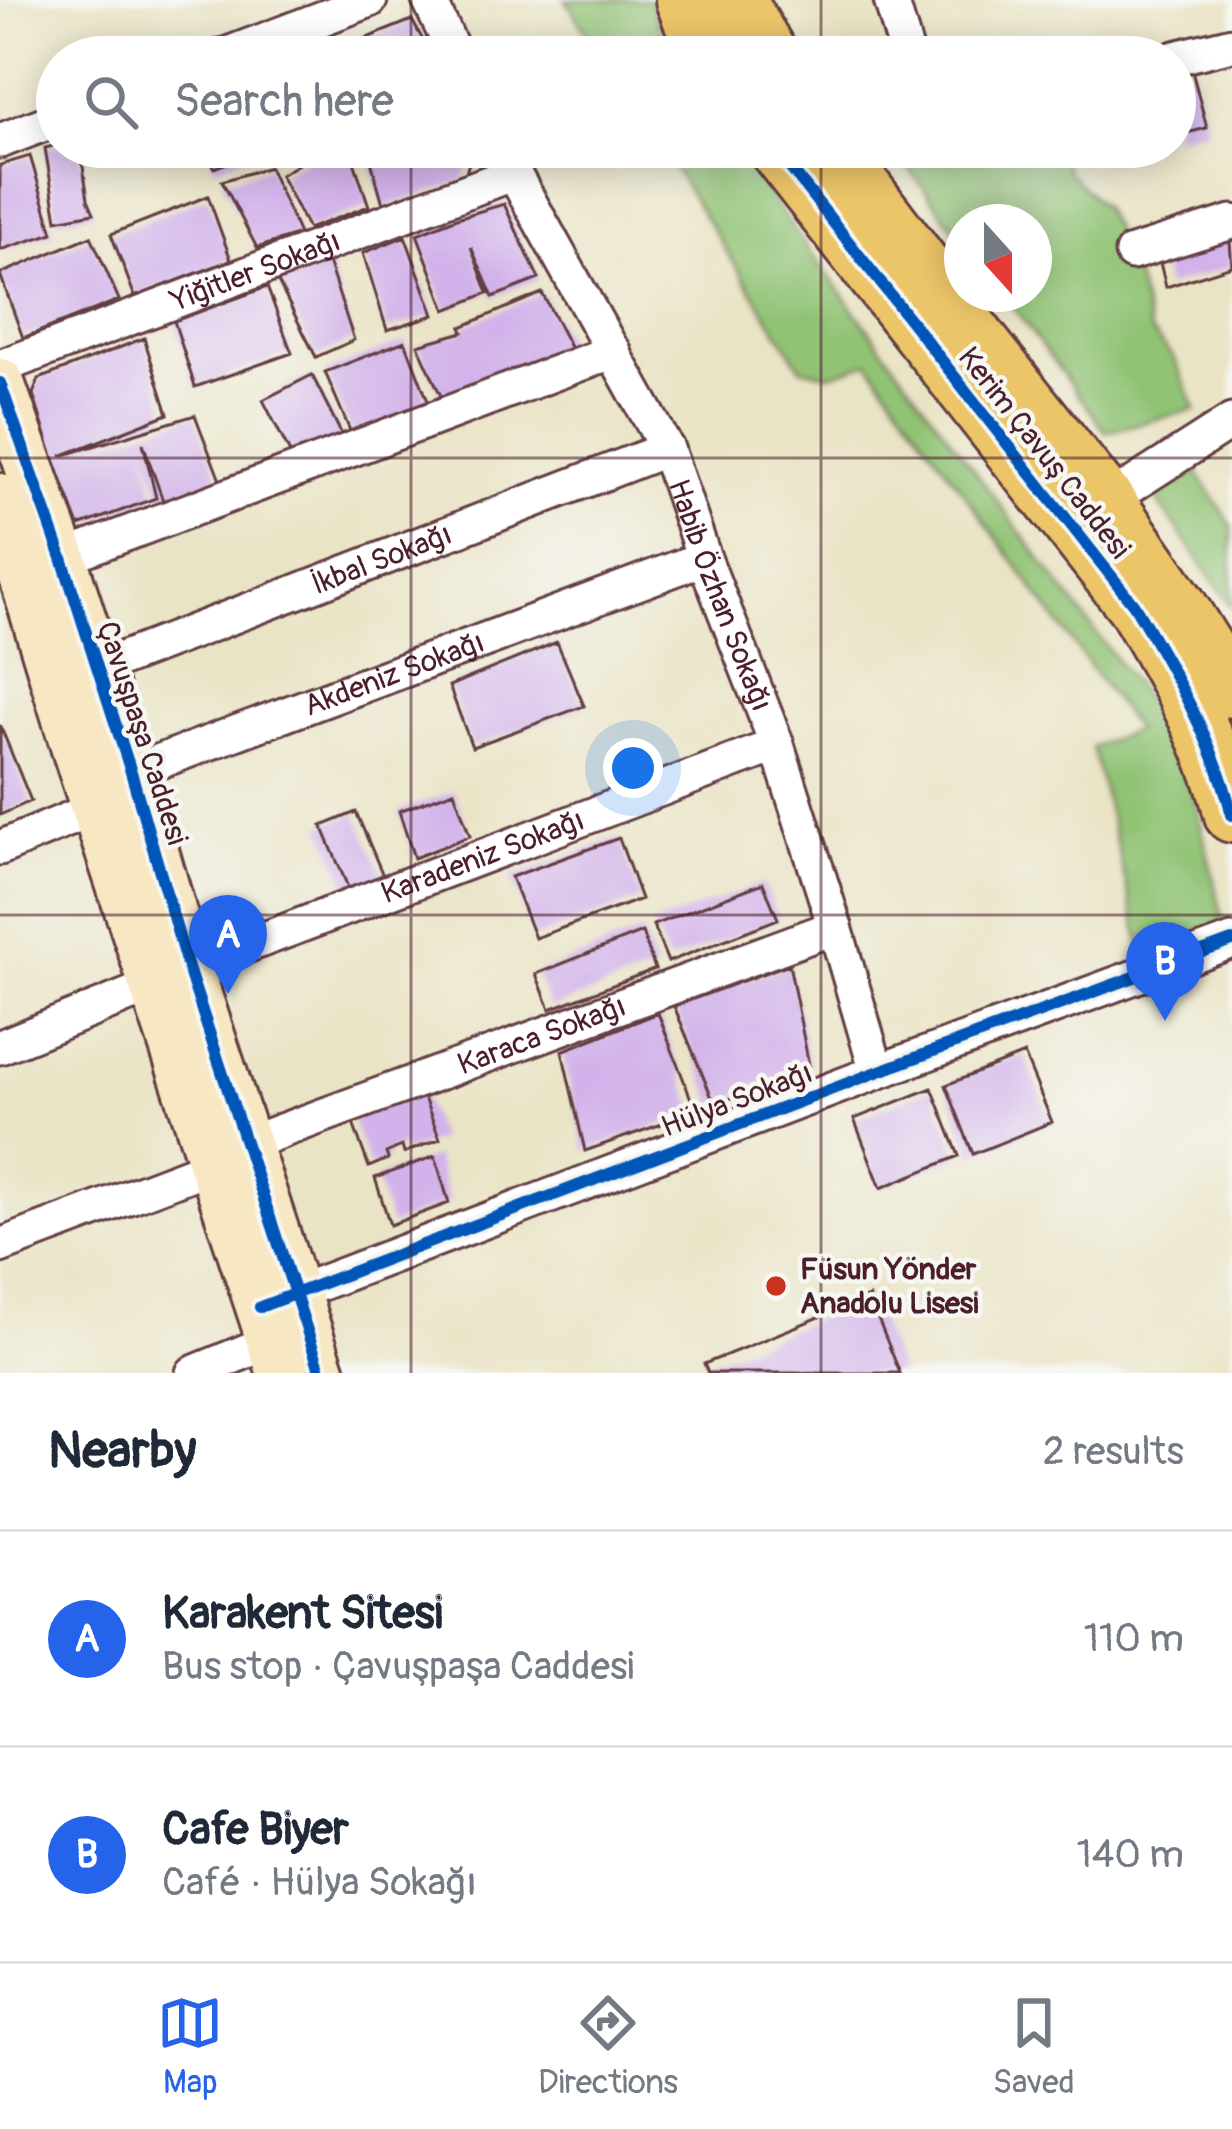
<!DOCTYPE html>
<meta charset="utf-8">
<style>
body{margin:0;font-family:Pangolin,sans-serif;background:#f6f6f7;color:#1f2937}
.compass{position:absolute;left:944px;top:204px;width:108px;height:108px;border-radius:50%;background:#fff;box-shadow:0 6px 30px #0003;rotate:159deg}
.you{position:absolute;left:633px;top:768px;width:42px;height:42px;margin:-30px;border:9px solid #fff;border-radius:50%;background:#1a73e8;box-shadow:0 0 0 18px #1a73e833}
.badge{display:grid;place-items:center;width:78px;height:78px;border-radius:50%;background:#2563eb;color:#fff;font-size:39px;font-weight:700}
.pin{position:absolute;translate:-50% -99px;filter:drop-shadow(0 3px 6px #0008)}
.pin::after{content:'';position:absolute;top:63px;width:42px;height:36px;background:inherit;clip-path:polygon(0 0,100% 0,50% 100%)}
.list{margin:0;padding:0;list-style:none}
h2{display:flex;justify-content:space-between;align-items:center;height:156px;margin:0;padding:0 48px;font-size:51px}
h2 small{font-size:39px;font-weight:400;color:#747a83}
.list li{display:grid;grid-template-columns:78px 1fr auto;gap:36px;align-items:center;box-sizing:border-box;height:216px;padding:0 48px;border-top:3px solid #e0e1e3}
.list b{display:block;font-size:45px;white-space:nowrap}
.list p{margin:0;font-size:39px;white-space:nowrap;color:#747a83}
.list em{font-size:39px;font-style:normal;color:#747a83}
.icon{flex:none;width:66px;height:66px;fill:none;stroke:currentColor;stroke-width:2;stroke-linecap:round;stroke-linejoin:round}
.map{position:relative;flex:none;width:1232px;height:1373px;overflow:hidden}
.search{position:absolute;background:#fff;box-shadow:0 6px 30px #0003;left:36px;right:36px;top:36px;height:132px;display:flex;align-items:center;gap:30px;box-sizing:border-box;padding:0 42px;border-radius:66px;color:#747a83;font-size:45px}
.sheet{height:588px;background:#fff}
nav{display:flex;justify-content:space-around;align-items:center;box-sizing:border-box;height:168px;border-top:3px solid #e0e1e3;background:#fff;font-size:33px;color:#747a83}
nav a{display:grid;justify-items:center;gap:6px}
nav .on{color:#2563eb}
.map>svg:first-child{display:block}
</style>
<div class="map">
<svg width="1232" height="1373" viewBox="0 0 1232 1373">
<rect width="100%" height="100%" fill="#f6f6f2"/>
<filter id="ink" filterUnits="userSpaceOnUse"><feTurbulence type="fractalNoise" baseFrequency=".00833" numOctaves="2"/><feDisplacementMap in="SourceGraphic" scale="24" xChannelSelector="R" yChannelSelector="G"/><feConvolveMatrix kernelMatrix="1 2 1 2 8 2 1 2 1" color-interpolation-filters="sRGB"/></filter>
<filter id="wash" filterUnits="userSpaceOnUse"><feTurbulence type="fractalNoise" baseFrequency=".004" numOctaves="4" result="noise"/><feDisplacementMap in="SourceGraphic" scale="48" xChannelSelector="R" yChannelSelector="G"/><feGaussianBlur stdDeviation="2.7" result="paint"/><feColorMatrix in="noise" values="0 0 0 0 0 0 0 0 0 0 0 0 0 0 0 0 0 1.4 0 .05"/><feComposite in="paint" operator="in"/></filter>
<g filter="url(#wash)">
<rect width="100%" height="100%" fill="#eae4c6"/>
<!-- green -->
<path fill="#91c374" stroke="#6e7150" stroke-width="3" d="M566,0H649L667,46L675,57H602Z
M660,147H736L780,211L1162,721L1185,757L1226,932L1145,960L1092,747L1136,730L869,362L830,375L801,368Z
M914,147H1061L1066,170L1102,207L1134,270L1150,331L1174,358L1196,409L1106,432L1003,294H1034V222H962V239L904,162Z
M1197,472L1232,526V607L1153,494Z"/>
<g id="blocks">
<!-- building -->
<path fill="#d2b2ea" d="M412,20L432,57H320Z
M1192,71L1207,128L1175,136V75Z
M57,145L80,147L88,199L94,213L57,220L45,148Z
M208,147H268L214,168Z
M327,147H349L369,206L308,229L280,175Z
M367,147H471L473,151L463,181L384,207Z
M30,156L53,233L0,250V165Z
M269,167L299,234L257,248L222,181Z
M208,196L231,260L135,297L111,234Z
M504,204L539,279L493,297L471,247L488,293L446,310L417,234L457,218Z
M1229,231L1232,266L1166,287L1157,250Z
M91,236L119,300L23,338L0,274Z
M405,236L434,315L387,330L363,253Z
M328,262L354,340L316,357L277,280Z
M267,287L292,353L195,387L174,321Z
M542,293L573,353L488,386L441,396L418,345L463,332L461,327Z
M144,338L168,414L61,456L195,415L221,483L163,501L143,443L156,498L79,526L53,458L33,394L39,379Z
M405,341L431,409L351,433L325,372Z
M312,375L344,439L293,459L263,400Z
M557,642L584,706L472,747L449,686Z
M0,725L31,801L0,815Z
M454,791L470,836L414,858L399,811Z
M356,812L384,878L350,892L322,826Z
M619,838L641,899L535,938L511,877Z
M763,883L778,919L668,962L653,925Z
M642,932L655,969L550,1009L536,974Z
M789,964L809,1065L715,1105L674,1006Z
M658,1013L696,1112L585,1151L562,1051Z
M1024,1054L1052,1122L973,1154L946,1085Z
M932,1088L959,1156L881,1188L854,1119Z
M422,1093L440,1139L404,1153L402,1146L386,1153L388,1159L369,1167L351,1118Z
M435,1156L449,1203L390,1225L375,1178Z
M869,1297L900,1373H708L704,1364Z"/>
</g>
</g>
<g filter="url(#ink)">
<use href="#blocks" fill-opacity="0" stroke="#623d42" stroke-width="3"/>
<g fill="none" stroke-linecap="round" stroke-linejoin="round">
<defs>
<g id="street">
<path d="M429,0L456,57"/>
<path d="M891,0L908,57"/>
<path d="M220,57L370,0"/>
<path d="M1175,58L1232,44"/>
<path d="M0,141L57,119"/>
<path id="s1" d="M499,147L667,449L704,558L777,745L835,927L877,1072"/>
<path d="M1132,253L1232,222"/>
<path id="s2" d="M0,367L512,174"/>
<path d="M1107,501L1232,421"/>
<path d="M62,558L614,351"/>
<path id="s3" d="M96,669L667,449"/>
<path id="s4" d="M0,848L96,808L131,772L704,558"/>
<path id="s5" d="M188,968L777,745"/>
<path d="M0,1047L154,985"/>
<path id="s6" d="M246,1144L835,927"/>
<path d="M0,1246L213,1165"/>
<path d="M279,1299L877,1072L1232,941"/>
<path d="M193,1373L271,1341"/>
</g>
<path id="secondary" d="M0,383L62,558L131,772L188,968L321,1373
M0,498L76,749L282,1373"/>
<path id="primary" d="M683,0L695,30L712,57
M738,0L771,57
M774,147L1134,605C1172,669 1215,743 1232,815
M833,147L976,336L1107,501L1179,605L1232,690"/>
</defs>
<!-- street casing -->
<use href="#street" stroke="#623d42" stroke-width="39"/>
<!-- secondary casing -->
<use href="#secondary" stroke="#623d42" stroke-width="54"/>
<!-- primary casing -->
<use href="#primary" stroke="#623d42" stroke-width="60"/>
<!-- street -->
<use href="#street" stroke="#fff" stroke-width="33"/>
<!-- secondary -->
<use href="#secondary" stroke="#f7e8c3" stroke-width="48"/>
<!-- primary -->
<use href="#primary" stroke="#ecc569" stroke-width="54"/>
<defs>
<path id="cycleway" d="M774,147L1134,605C1172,669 1215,743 1232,815
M0,383L62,558L131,772L188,968L321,1373
M260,1307L877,1072L1232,941"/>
</defs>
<!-- cycleway casing -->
<use href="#cycleway" stroke="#f6f6f2" stroke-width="20"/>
<!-- cycleway -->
<use href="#cycleway" stroke="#0057b8" stroke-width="12"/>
</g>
</g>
<!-- grid -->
<path fill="none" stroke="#4a1f2b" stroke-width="3" stroke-opacity="0.55" d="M411,0V57M821,0V57M411,147V1373M821,147V1373M0,458H1232M0,915H1232"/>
<!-- markers -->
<circle fill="#c8321e" stroke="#f6f6f2" stroke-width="4.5" cx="776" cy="1286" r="12"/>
<g text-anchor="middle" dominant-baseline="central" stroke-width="9" stroke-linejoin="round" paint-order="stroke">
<!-- street labels -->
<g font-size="30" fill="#4a1f2b" stroke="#f6f6f2">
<text stroke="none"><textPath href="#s2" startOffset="273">Yiğitler Sokağı</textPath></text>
<text transform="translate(1044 453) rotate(52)">Kerim Çavuş Caddesi</text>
<text stroke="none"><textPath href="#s3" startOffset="306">İkbal Sokağı</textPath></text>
<text stroke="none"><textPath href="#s1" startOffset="501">Habib Özhan Sokağı</textPath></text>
<text stroke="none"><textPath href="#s4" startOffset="435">Akdeniz Sokağı</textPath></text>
<text transform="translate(142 733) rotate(72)">Çavuşpaşa Caddesi</text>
<text stroke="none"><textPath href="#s5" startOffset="315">Karadeniz Sokağı</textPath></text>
<text stroke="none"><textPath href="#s6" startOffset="315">Karaca Sokağı</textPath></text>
<text transform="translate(737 1100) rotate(-21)">Hülya Sokağı</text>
</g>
<!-- poi labels -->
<g font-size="30" font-weight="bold" fill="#4a1f2b" stroke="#f6f6f2" text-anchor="start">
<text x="800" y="1269">Füsun Yönder<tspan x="800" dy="34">Anadolu Lisesi</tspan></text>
</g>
</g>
</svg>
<svg class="compass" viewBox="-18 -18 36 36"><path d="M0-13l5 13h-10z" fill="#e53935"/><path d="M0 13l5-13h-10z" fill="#747a83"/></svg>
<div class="you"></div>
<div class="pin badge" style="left:228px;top:994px">A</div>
<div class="pin badge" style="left:1165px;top:1021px">B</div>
<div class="search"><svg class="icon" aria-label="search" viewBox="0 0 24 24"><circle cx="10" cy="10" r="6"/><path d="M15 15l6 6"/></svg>Search here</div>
</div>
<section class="sheet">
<h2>Nearby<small>2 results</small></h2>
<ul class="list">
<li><span class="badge">A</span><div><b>Karakent Sitesi</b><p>Bus stop · Çavuşpaşa Caddesi</p></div><em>110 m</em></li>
<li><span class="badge">B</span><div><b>Cafe Biyer</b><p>Café · Hülya Sokağı</p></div><em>140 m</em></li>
</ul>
</section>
<nav>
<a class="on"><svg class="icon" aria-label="map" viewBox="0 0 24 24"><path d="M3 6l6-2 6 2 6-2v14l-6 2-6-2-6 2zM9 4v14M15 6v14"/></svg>Map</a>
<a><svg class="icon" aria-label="directions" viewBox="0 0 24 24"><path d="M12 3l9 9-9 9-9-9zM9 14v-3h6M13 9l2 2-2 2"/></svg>Directions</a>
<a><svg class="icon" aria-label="saved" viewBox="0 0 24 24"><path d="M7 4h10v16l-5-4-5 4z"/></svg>Saved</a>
</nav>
